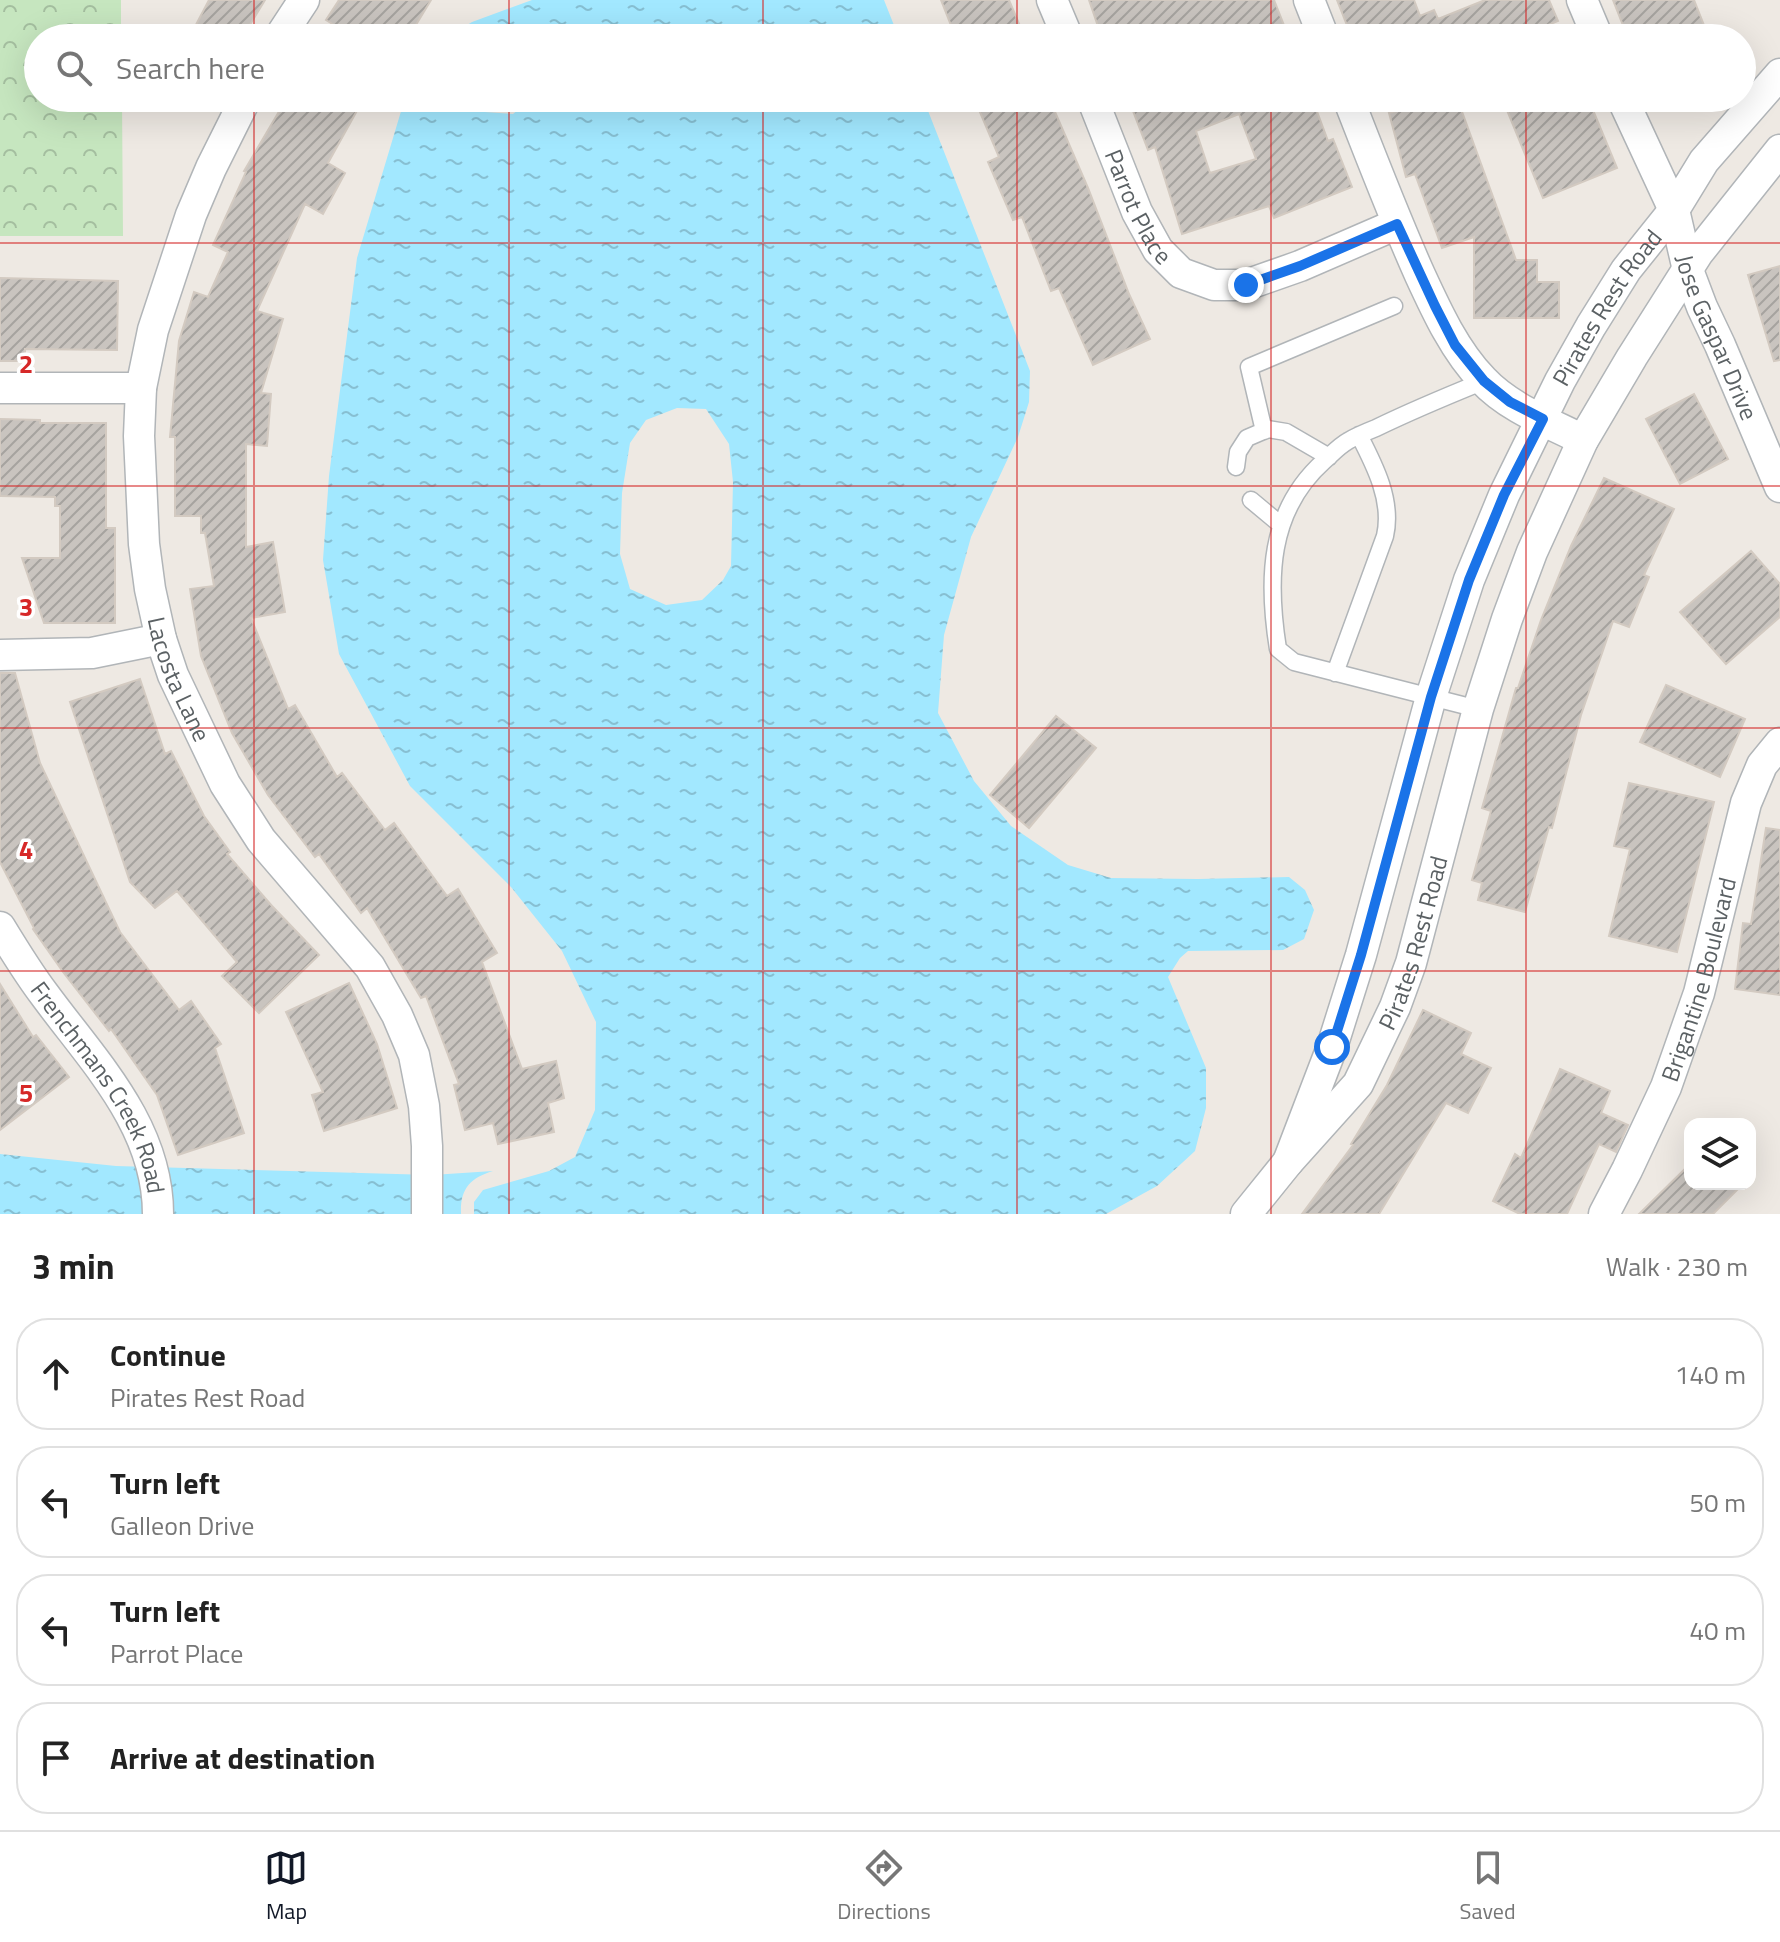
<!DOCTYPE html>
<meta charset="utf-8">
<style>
body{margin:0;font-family:"Titillium Web",sans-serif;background:#f6f6f6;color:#222}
.controls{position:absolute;right:24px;bottom:24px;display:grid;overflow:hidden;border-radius:16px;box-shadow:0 8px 32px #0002}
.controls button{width:72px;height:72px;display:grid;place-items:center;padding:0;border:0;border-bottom:2px solid #e0e0e0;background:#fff;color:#222;font:40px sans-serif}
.stop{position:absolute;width:24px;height:24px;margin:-18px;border:6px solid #1a73e8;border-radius:50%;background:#fff}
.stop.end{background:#1a73e8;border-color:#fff;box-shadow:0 2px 8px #0008}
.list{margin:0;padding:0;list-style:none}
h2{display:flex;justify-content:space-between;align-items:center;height:104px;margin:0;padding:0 32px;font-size:34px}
h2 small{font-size:26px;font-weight:400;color:#767676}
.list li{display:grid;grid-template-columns:52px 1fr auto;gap:24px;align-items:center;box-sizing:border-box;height:112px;margin:0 16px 16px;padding:0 16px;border:2px solid #e0e0e0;border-radius:32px}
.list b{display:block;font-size:30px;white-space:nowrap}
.list p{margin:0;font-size:26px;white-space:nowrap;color:#767676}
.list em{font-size:26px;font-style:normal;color:#767676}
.icon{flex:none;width:44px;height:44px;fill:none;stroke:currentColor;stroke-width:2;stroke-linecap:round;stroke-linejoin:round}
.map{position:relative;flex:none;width:1780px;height:1214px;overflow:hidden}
.search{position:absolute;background:#fff;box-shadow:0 8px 32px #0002;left:24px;right:24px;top:24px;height:88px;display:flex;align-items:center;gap:20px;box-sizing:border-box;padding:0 28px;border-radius:44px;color:#767676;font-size:30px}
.sheet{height:616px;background:#fff}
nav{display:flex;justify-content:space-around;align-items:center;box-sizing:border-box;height:112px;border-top:2px solid #e0e0e0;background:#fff;font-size:22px;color:#767676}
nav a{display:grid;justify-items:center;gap:4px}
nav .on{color:#111827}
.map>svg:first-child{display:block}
</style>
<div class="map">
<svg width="1780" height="1214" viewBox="0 0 1780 1214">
<defs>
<pattern id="forest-crowns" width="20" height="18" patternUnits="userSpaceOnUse" patternTransform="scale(2)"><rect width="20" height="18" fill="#c6e6bf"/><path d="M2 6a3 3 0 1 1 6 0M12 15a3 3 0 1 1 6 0" fill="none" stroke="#a4be9f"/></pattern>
<pattern id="water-ripples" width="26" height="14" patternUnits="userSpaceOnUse" patternTransform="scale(2)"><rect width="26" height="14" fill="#a2e8ff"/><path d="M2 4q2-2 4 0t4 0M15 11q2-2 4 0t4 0" fill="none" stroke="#87bfd2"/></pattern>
<pattern id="building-hatch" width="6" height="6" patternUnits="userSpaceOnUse" patternTransform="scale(2)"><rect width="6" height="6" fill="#c9c4bf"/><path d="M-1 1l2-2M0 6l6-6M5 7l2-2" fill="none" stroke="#a6a39f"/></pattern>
</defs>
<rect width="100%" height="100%" fill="#eee9e3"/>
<!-- forest -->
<path fill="url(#forest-crowns)" d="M0,0H121V38H38V98H122L123,236H0Z"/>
<!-- water -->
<path fill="url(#water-ripples)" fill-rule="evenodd" d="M532,0H884L899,38H446L472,22Z
M405,98H462L470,111L513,114L533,98H923L1030,371L1029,402L1018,437L971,537L944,635L938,713L974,781L1011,826L1068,865L1111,878L1198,879L1289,877L1305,890L1314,910L1304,939L1283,950L1188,951L1180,958L1168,977L1206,1068V1108L1195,1151L1157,1186L1106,1214H474V1202L483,1190L549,1171L575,1157L595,1110L596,1022L562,951L511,887L410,786L339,654L323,560L329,476L357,258ZM677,408L706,409L729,444L733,482L731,566L723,580L702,600L666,605L630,589L620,554L622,493L630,443L646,420Z
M0,1154L116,1166L432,1175L493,1171C470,1178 460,1189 461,1214H0Z"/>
<!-- building -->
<path fill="url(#building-hatch)" stroke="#d3cac1" stroke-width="2" fill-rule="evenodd" d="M209,0H265L242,38H189Z
M339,0H431L408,38H355L326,20Z
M941,0H1009L1025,38H956Z
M1089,0H1274L1289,38H1102Z
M1337,0H1414L1420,16L1434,10L1438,19L1485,0H1549L1558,21L1516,38H1352Z
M1613,0H1694L1709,38H1628Z
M287,98H364L328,163L345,173L323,214L305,204L257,311L283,319L261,393L271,394L267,446L246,444V547L273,542L285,612L251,618L288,709L295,705L337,777L342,773L385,830L394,823L447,896L458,889L497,953L482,962L522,1069L556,1061L564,1098L548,1103L554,1132L498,1144L493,1123L465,1130L454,1085L459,1084L426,996L421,998L367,908L361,913L319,854L315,857L268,795L232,733L201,656L190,589L214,586L205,533H201V516H175V437H170L179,341L194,292L208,297L228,252L213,245L246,172L244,171Z
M974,98H1049L1088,188L1129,294L1150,339L1093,365L1059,288L1051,291L1022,217L1013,220L988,162L999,157Z
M1128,98H1312L1328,141L1333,139L1352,187L1274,218L1269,206L1182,234L1155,147L1148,150ZM1239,114L1256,159L1210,173L1196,131Z
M1442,98H1457L1516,260H1537V282H1559V318H1474V237L1442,248L1415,174L1406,177L1389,113Z
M1502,98H1588L1617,168L1543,198Z
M1780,266V360L1774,361L1748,275Z
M0,278L118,281L117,350L25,349V361H0Z
M1694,394L1728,459L1680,484L1646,419Z
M0,419L40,420V423H106V528H115V623H44L22,558H60V506H55V497L0,496Z
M1604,478L1674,509L1644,575L1649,577L1629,627L1613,621L1581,715L1552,828L1549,827L1525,912L1478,900L1482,883L1472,880L1491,811L1482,808L1516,688H1518L1541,620L1571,546Z
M1751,551L1780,584V617L1726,664L1680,612Z
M0,673H15L40,763L120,932L179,1010L191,1001L221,1044L215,1048L244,1133L178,1155L157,1095L111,1029L109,1031L63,972L33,929L34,928L0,862Z
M140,679L165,754L171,751L204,816L230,852L227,854L272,906L319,955L259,1013L222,976L237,962L177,891L155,908L130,882L70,702Z
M1666,685L1745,719L1720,777L1640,742Z
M1056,716L1096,748L1029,828L990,795Z
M1629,783L1714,802L1677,952L1609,936L1630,849L1614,846Z
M1766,828L1780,830V995L1735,989L1743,923L1751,924Z
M349,983L377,1044L397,1108L324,1131L312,1095L323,1092L286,1012Z
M0,984L33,1037L36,1035L69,1077L0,1130Z
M1423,1010L1471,1033L1461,1054L1491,1068L1468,1113L1446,1103L1379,1214H1302L1353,1145L1351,1144L1387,1085Z
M1560,1069L1610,1091L1601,1113L1628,1125L1616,1152L1599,1144L1567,1214H1520L1493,1201L1515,1154L1521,1158Z
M1690,1164V1184H1743L1713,1214H1639Z"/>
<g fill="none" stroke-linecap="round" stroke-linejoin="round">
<defs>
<path id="service" d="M1264,431L1249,367L1394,306
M1236,467L1238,452L1247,438L1268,429L1286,432L1329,457
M1251,500L1281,525
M1335,673L1385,536C1393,501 1375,466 1359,435
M1478,709L1294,662L1278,649C1267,580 1268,511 1324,461C1332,454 1339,446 1348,441C1356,436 1366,432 1376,428C1411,411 1447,396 1484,381"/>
<g id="minor">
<path d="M1052,0L1068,38"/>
<path d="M1309,0L1324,38"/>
<path d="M1582,0L1598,38"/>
<path d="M279,38L304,0"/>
<path id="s1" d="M246,98L211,168L191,215L153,330L141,388L139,436L144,544L150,589L161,639L173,675L225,784L261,840L370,967L397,1015L414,1055L424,1106L427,1146V1214"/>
<path id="s2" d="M1092,98L1137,212L1158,250L1181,273L1214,285H1246L1300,266L1397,224"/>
<path d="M1348,98C1371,157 1394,217 1420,275C1437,312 1455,351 1483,380C1509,408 1550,423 1583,440"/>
<path id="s3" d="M1622,98L1674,210L1688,270L1702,307L1720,345L1780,487"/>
<path d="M0,388H141"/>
<path d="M0,655L92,653L161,639"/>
<path id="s4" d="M0,927C14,950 28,973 44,994C93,1061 158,1125 158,1214"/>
<path id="s5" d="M1288,1162L1332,1047L1361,955L1431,697L1469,580L1504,495L1560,381L1591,326L1626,270L1674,210L1704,161L1780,74"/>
<path id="s6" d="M1246,1214L1288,1162L1358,1084L1395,1007L1411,963L1478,709L1507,619L1532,552L1583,440L1632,357L1698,253L1780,150"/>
<path id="s7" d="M1604,1214L1627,1170L1666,1087L1699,993L1746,803L1762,765L1780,743"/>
</g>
</defs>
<!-- service casing -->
<use href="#service" stroke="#b1b5b8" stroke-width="19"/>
<!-- minor casing -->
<use href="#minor" stroke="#b1b5b8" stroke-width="33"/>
<!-- service -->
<use href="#service" stroke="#fff" stroke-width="16"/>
<!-- minor -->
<use href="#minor" stroke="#fff" stroke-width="30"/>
</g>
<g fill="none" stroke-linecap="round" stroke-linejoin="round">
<!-- route -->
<path stroke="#1a73e8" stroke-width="10" d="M1246,285L1300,266L1397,224L1435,306L1455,345L1484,381L1510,402L1543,419L1504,495L1469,580L1431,697L1361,955L1332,1047"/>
</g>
<!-- grid -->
<path fill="none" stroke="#d62828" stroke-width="2" stroke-opacity="0.55" d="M254,0V38M509,0V38M763,0V38M1017,0V38M1271,0V38M1526,0V38M254,98V1214M509,98V1214M763,98V1214M1017,98V1214M1271,98V1214M1526,98V1214M0,243H1780M0,486H1780M0,728H1780M0,971H1780"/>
<g text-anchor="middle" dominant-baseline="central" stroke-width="7" stroke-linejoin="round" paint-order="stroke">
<!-- street labels -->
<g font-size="24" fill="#5b6164" stroke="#fff">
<text stroke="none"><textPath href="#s2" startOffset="118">Parrot Place</textPath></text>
<text stroke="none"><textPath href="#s5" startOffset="916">Pirates Rest Road</textPath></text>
<text stroke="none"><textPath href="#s3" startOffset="258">Jose Gaspar Drive</textPath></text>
<text stroke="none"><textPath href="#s1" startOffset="606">Lacosta Lane</textPath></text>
<text stroke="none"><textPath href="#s6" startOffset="324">Pirates Rest Road</textPath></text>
<text stroke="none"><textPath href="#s7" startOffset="254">Brigantine Boulevard</textPath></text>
<text stroke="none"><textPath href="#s4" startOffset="190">Frenchmans Creek Road</textPath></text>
</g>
</g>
<g font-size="26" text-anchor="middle" font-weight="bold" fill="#d62828" stroke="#fff" stroke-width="7" stroke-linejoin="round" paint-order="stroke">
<text x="26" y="373">2</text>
<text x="26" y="616">3</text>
<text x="26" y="859">4</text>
<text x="26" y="1102">5</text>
</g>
</svg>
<div class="controls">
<button><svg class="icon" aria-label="layers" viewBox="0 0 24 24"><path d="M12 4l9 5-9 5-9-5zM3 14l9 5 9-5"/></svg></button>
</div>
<div class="stop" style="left:1332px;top:1047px"></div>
<div class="stop end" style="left:1246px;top:285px"></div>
<div class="search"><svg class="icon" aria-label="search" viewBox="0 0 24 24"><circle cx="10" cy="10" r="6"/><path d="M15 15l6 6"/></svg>Search here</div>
</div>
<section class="sheet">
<h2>3 min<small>Walk · 230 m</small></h2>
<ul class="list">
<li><svg class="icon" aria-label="ahead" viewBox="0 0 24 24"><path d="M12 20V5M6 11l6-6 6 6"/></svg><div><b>Continue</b><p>Pirates Rest Road</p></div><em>140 m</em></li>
<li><svg class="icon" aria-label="left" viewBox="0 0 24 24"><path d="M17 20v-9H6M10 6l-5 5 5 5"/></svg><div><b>Turn left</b><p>Galleon Drive</p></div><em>50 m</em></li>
<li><svg class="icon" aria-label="left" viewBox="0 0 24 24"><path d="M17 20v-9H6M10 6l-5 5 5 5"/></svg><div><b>Turn left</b><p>Parrot Place</p></div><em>40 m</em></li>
<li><svg class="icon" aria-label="arrive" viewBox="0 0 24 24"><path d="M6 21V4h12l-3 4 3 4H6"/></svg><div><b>Arrive at destination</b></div></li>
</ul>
</section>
<nav>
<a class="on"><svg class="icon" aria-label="map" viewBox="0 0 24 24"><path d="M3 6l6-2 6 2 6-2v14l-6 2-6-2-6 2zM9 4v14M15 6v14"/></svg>Map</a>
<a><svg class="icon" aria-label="directions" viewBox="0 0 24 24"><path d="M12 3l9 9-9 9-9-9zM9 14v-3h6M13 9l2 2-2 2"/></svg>Directions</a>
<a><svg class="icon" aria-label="saved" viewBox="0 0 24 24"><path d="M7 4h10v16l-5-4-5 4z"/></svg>Saved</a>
</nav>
